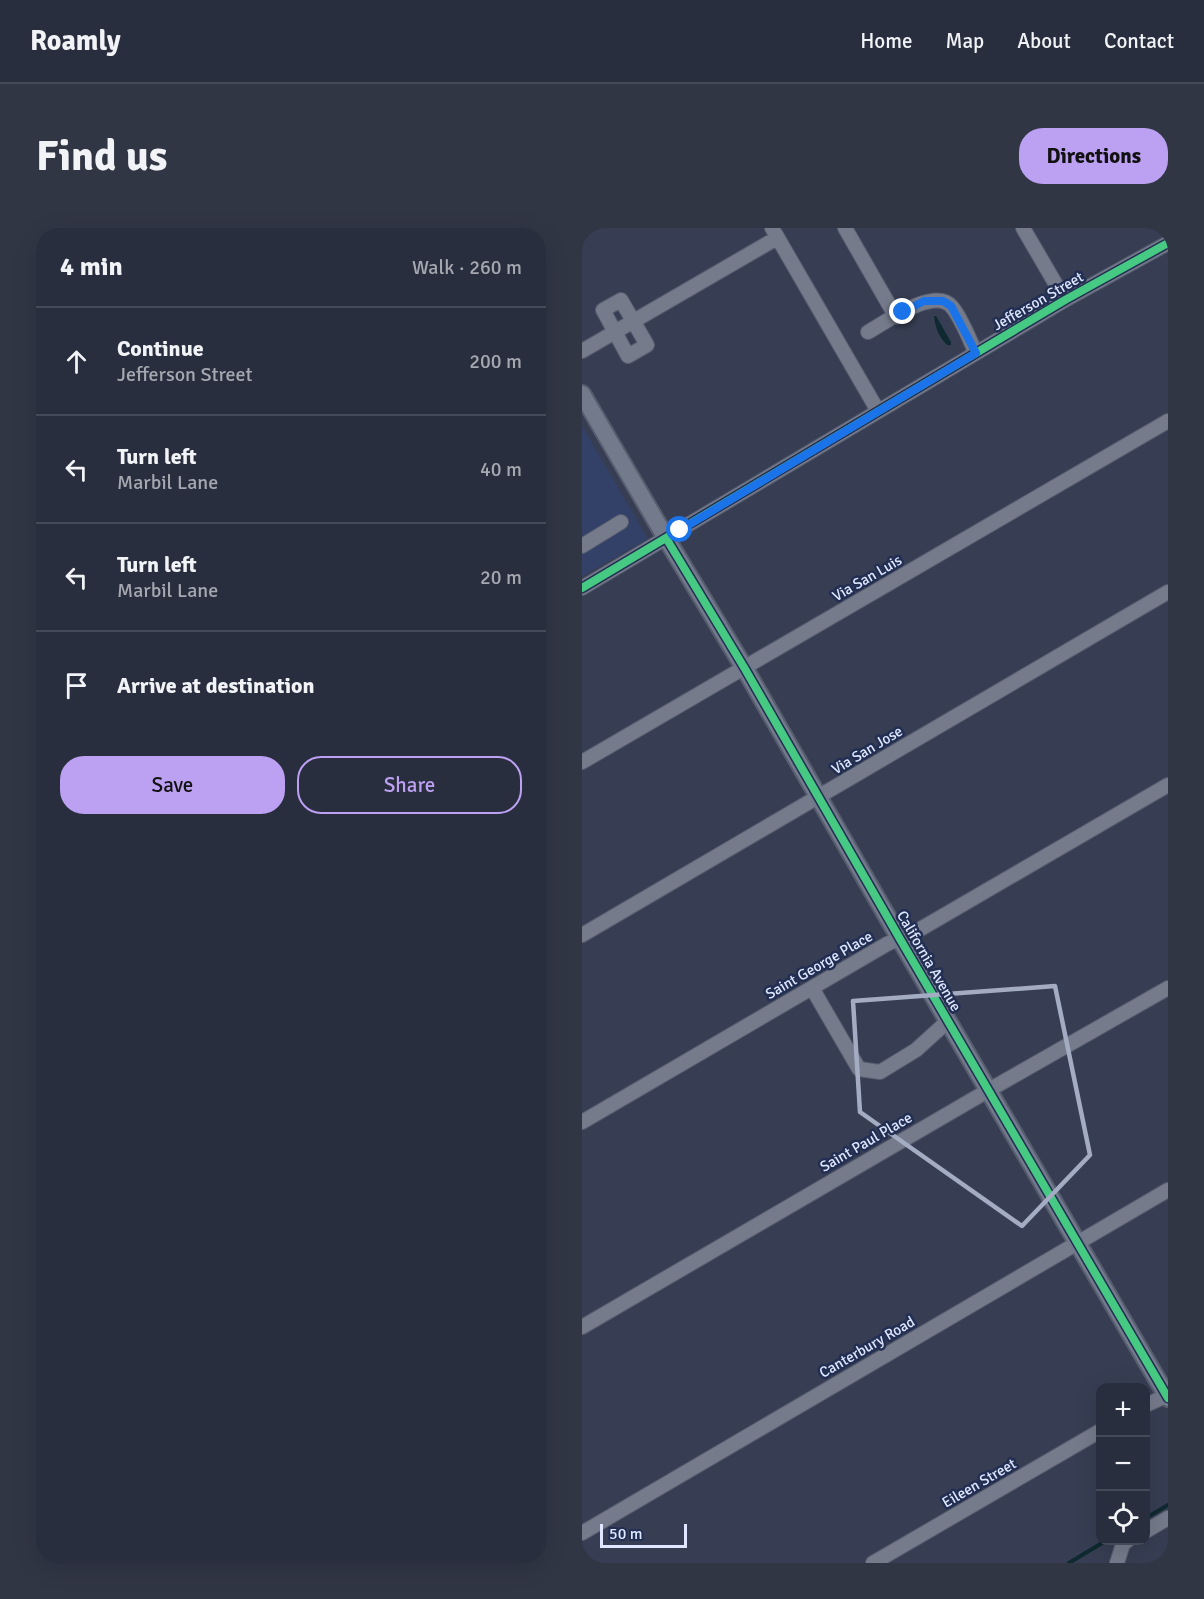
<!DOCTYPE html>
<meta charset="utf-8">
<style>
body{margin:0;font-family:Signika,sans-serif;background:#313645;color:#f1f3f6}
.controls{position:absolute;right:18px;bottom:18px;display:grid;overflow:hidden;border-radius:12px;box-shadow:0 6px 24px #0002}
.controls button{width:54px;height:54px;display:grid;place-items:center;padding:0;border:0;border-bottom:2px solid #454a58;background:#292e3e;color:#f1f3f6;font:30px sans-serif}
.scale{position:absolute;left:18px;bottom:15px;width:87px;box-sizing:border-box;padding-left:6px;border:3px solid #dee7ff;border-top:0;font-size:16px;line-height:21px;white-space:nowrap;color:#dee7ff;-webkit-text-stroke:4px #222e52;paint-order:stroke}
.stop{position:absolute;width:18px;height:18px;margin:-14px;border:4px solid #1a73e8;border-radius:50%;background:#fff}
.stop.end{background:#1a73e8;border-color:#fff;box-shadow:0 2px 6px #0008}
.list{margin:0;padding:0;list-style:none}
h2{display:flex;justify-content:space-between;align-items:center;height:78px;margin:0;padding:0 24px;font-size:26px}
h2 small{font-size:20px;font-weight:400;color:#a5a8b0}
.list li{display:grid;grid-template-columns:39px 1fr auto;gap:18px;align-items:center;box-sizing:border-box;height:108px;padding:0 24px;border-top:2px solid #454a58}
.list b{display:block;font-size:22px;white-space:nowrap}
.list p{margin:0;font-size:20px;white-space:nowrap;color:#a5a8b0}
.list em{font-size:20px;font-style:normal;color:#a5a8b0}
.actions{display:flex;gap:12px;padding:18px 24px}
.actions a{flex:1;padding:14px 0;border:2px solid #bca0f2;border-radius:24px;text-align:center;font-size:21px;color:#bca0f2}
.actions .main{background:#bca0f2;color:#111}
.icon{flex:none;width:33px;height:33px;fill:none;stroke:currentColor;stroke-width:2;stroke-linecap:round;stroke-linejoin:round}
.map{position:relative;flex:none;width:586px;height:1335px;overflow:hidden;border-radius:24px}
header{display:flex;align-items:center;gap:36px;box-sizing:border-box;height:84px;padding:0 30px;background:#292e3e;border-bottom:2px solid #454a58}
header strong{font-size:28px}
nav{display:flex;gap:33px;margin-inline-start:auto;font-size:21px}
.intro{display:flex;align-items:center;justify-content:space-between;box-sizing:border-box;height:144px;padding:0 36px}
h1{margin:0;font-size:42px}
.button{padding:15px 27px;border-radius:24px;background:#bca0f2;color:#111;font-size:21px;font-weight:700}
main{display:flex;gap:36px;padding:0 36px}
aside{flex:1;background:#292e3e;border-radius:24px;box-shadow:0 6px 24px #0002}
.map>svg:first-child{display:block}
</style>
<header>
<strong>Roamly</strong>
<nav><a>Home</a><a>Map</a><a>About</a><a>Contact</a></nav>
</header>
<div class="intro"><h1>Find us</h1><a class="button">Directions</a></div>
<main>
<aside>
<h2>4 min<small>Walk · 260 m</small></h2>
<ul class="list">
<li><svg class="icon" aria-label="ahead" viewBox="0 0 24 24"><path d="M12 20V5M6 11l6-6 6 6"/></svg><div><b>Continue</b><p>Jefferson Street</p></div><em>200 m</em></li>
<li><svg class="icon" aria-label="left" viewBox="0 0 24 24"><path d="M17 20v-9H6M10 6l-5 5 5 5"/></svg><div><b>Turn left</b><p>Marbil Lane</p></div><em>40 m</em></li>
<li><svg class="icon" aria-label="left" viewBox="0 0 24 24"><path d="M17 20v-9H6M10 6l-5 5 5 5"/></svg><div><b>Turn left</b><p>Marbil Lane</p></div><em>20 m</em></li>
<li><svg class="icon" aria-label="arrive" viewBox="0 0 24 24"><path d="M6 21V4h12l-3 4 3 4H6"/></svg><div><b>Arrive at destination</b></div></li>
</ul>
<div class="actions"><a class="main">Save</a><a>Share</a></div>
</aside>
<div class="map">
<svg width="586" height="1335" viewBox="0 0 586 1335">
<rect width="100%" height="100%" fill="#373e53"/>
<!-- built -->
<path fill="#334169" d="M0,198L66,311L0,348Z"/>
<!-- water -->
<path fill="#0e292f" d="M352,88H354L369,114V117H365C357,109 353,99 352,88Z"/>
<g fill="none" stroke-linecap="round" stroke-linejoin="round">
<!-- stream -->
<path stroke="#0e292f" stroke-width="4" d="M564,1290L586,1277
M487,1335L525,1312"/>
<defs>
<path id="minor" d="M190,0L296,183
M263,0L314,89
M441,0L483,72
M39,72L65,117L46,128L21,82Z
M286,104C304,94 353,58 370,79C380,91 387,111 394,125
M0,123L195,10
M0,318L39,294
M0,360L483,72L586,15
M0,534L586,193
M0,707L586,364
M230,760L277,841L298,844L334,822L366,793
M0,894L305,716L335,703L586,557
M0,1099L407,862L586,760
M564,1177L586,1167
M564,1303L586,1290
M0,1305L586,962
M291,1335L518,1203
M535,1335L541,1316L546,1312"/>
<path id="major" d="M0,166L84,310L163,441L318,711L586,1170"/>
</defs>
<!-- minor casing -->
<use href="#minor" stroke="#575d6f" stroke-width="16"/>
<!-- major casing -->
<use href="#major" stroke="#575d6f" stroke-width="20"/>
<!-- minor -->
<use href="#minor" stroke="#757b8b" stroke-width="14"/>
<!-- major -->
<use href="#major" stroke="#727a8c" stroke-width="16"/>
<defs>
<path id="cycleway" d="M84,310L163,441L318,711L586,1170
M0,360L483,72L586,15"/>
</defs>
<!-- cycleway casing -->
<use href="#cycleway" stroke="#222e52" stroke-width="11"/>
<!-- cycleway -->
<use href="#cycleway" stroke="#46c982" stroke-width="8"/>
</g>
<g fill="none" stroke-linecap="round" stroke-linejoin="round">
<!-- route -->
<path stroke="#1a73e8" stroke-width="8" d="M98,302L394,125L369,78L361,73H342L321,84"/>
</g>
<!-- marked area -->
<path fill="none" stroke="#a4acc3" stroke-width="4.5" stroke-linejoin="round" d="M473,758L508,927L440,998L278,884L271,773Z"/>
<g text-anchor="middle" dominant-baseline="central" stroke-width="5" stroke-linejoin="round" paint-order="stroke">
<!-- street labels -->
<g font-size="15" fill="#dee7ff" stroke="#222e52">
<text transform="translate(456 73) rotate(-30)">Jefferson Street</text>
<text transform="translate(285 350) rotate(-30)">Via San Luis</text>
<text transform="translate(285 522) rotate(-31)">Via San Jose</text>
<text transform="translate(347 733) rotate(60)">California Avenue</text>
<text transform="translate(237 737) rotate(-30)">Saint George Place</text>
<text transform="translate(284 914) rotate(-30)">Saint Paul Place</text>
<text transform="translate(285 1119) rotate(-30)">Canterbury Road</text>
<text transform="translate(397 1255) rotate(-30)">Eileen Street</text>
</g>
</g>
</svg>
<div class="controls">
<button>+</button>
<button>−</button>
<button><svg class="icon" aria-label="locate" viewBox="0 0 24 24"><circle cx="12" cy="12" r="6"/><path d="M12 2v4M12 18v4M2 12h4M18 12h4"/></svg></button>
</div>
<div class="scale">50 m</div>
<div class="stop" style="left:98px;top:302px"></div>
<div class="stop end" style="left:321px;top:84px"></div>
</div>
</main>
